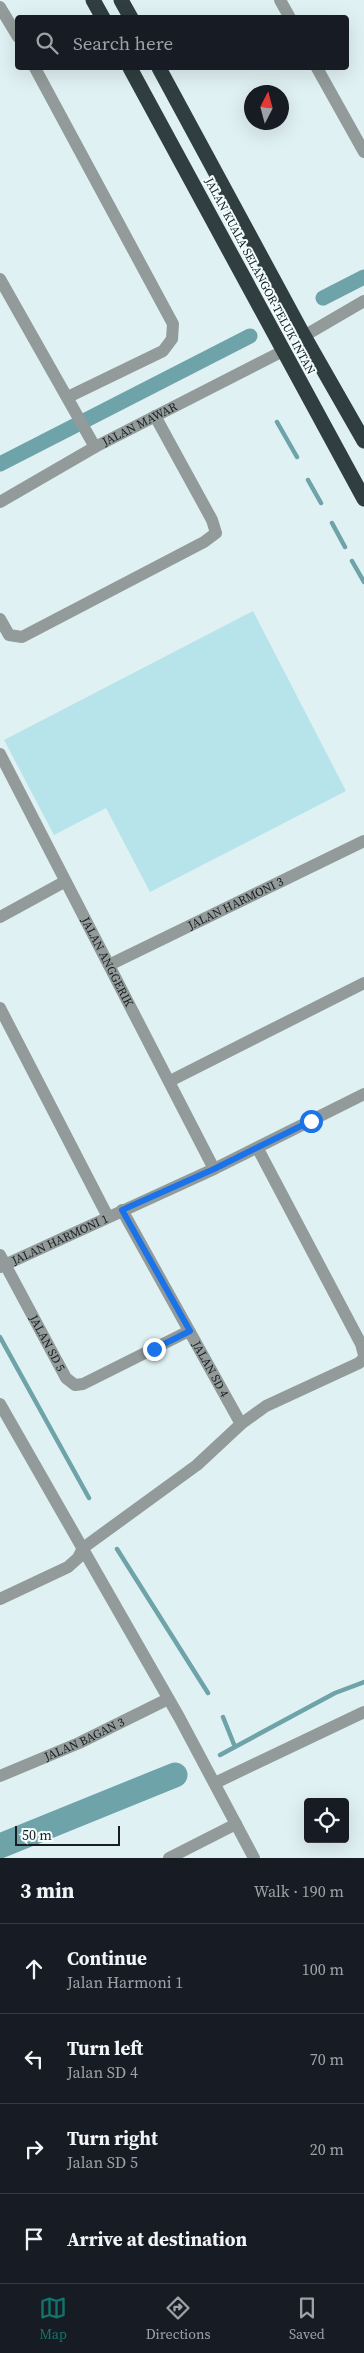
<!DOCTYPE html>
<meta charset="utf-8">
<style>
body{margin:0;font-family:"Source Serif 4",serif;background:#20242c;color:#f1f3f6}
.controls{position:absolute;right:15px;bottom:15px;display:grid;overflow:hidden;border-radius:5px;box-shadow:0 5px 20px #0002}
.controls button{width:45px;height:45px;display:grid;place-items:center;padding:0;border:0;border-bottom:1px solid #363941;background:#171b24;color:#f1f3f6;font:25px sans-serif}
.compass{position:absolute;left:244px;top:85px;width:45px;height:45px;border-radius:50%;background:#171b24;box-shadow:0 5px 20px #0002;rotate:6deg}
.scale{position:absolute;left:15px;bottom:12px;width:105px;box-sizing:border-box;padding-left:5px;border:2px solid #181e1f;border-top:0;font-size:14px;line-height:18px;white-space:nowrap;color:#181e1f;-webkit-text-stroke:4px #f2fdfe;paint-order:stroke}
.stop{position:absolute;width:15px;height:15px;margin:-11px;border:4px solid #1a73e8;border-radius:50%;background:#fff}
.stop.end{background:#1a73e8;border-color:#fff;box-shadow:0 1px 5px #0008}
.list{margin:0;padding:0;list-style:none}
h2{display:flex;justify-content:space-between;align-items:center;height:65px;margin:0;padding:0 20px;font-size:21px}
h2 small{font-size:16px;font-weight:400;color:#9ea1a6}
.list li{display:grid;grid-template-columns:32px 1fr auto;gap:15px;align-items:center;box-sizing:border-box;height:90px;padding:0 20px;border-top:1px solid #363941}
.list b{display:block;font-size:19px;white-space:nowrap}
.list p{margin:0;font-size:16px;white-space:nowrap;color:#9ea1a6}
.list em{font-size:16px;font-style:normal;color:#9ea1a6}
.icon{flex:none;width:28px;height:28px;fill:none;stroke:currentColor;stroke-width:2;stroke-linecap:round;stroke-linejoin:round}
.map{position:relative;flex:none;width:364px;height:1858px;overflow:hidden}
.search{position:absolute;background:#171b24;box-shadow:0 5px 20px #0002;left:15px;right:15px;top:15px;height:55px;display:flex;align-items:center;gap:12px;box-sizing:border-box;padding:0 18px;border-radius:5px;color:#9ea1a6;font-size:19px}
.sheet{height:425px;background:#171b24}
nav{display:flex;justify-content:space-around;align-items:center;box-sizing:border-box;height:70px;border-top:1px solid #363941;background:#171b24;font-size:14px;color:#9ea1a6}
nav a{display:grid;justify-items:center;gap:2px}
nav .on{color:#0f766e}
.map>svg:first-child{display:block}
</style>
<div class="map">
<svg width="364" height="1858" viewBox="0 0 364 1858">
<rect width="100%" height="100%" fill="#e0f1f3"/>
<!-- green -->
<path fill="#b6e4ea" d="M253,611L346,791L150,892L106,808L54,835L4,740Z"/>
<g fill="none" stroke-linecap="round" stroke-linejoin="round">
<!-- stream -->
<path stroke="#6ea3a9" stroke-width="4.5" d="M277,422L297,457
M308,480L321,503
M332,523L345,547
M352,561L364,582
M0,1337L89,1498
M117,1549L208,1693
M223,1717L235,1747
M220,1755L335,1693L364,1682"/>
<!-- canal -->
<path stroke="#6ea3a9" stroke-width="15" d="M323,298L364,277
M0,464L250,336"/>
<!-- river -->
<path stroke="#6ea3a9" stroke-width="25" d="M0,1846L175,1775"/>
<!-- minor -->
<g stroke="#929a9a" stroke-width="12">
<path d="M280,0L290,18"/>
<path d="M0,7L18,37"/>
<path d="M35,68L173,324L172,339L163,351L68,397"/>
<path d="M317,68L364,152"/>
<path d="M0,279L95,447"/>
<path d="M304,336L364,301"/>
<path id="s1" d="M0,502L95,447L283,351"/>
<path d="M0,619L9,635L22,637L204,542L216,533L212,520L155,416"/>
<path id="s2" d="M0,754L214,1169"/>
<path d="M0,917L64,882"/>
<path id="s3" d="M109,965L364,841"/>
<path d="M0,1008L108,1217"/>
<path d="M170,1081L364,983"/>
<path d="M258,1149L361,1344L364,1355"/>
<path id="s4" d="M122,1210L241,1424"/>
<path id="s5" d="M0,1255L66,1378L75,1385L83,1384L189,1331"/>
<path id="s6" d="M0,1267L214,1169L364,1094"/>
<path d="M0,1404L179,1717L254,1858"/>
<path d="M0,1599L68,1567L78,1558L83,1548L197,1465L241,1424L266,1406L359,1363L364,1358"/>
<path id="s7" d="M0,1776L79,1743L168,1699"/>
<path d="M215,1783L364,1712"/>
<path d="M169,1858L236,1824"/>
</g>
<!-- highway -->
<path stroke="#303e40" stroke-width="15" d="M93,0L103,18
M121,0L131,18
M130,68L364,499
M159,68L304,336L364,441"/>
</g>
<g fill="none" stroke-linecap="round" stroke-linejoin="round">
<!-- route -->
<path stroke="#1a73e8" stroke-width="6" d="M154,1349L190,1331L122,1210L214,1169L311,1121"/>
</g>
<g text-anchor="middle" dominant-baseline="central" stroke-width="4" stroke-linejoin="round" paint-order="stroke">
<!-- street labels -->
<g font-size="12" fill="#181e1f" stroke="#f2fdfe">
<text transform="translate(260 276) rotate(62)">JALAN KUALA SELANGOR-TELUK INTAN</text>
<text stroke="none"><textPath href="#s1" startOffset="160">JALAN MAWAR</textPath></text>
<text stroke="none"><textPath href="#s3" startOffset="141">JALAN HARMONI 3</textPath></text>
<text stroke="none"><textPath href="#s2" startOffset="234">JALAN ANGGERIK</textPath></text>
<text stroke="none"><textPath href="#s6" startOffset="66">JALAN HARMONI 1</textPath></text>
<text stroke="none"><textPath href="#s5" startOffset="100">JALAN SD 5</textPath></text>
<text stroke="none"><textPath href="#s4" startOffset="182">JALAN SD 4</textPath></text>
<text stroke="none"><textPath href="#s7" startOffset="92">JALAN BAGAN 3</textPath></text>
</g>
</g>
</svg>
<div class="controls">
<button><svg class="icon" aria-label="locate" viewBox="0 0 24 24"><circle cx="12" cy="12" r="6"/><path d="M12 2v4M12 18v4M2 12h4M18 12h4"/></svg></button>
</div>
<svg class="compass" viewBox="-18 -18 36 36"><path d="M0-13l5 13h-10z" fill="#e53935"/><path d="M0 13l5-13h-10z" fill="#9ea1a6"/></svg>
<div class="scale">50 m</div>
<div class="stop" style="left:311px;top:1121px"></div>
<div class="stop end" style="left:154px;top:1349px"></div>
<div class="search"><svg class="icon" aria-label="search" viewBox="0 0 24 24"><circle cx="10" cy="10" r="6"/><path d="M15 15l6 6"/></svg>Search here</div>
</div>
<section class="sheet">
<h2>3 min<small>Walk · 190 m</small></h2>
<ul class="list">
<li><svg class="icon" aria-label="ahead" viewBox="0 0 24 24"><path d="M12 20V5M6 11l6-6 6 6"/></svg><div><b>Continue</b><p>Jalan Harmoni 1</p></div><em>100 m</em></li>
<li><svg class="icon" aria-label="left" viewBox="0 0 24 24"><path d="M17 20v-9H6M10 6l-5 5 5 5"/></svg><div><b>Turn left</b><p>Jalan SD 4</p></div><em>70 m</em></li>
<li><svg class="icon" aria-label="right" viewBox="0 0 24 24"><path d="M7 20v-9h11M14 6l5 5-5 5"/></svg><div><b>Turn right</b><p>Jalan SD 5</p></div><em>20 m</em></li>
<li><svg class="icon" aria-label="arrive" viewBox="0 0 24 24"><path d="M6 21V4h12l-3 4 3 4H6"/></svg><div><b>Arrive at destination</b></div></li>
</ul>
</section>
<nav>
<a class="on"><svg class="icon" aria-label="map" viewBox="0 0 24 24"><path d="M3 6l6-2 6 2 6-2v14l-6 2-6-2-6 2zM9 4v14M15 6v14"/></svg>Map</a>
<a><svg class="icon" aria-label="directions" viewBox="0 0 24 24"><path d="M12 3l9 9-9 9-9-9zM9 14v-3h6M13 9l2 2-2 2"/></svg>Directions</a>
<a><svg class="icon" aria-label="saved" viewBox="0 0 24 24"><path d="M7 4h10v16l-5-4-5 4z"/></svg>Saved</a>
</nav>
